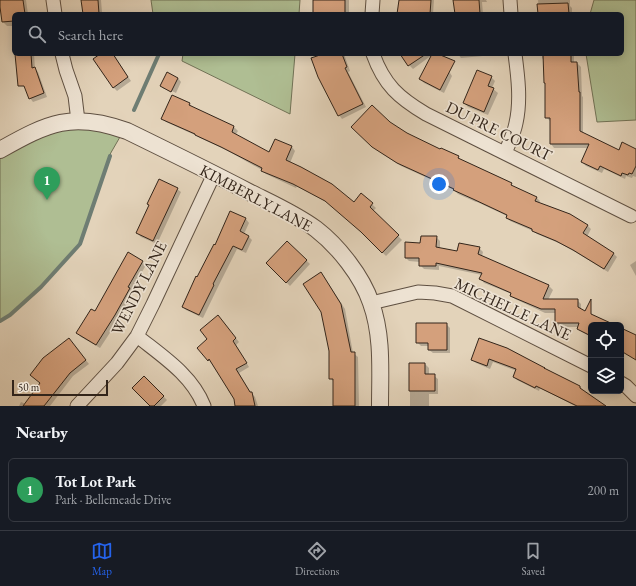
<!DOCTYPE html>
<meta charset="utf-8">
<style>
body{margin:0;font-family:"EB Garamond",serif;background:#20242c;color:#f1f3f6}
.controls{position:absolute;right:12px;bottom:12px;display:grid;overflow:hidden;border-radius:6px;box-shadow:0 2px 10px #0003}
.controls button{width:36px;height:36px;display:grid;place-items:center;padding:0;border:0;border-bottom:1px solid #363941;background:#171b24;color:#f1f3f6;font:20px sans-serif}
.scale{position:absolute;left:12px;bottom:10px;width:96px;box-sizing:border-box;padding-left:4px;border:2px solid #33251a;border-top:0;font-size:11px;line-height:14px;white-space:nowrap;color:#33251a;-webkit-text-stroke:3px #ede2d2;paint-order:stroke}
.you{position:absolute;left:439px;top:184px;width:14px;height:14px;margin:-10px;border:3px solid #fff;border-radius:50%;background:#1a73e8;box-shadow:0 0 0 6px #1a73e833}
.badge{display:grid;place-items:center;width:26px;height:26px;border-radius:50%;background:#2563eb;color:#fff;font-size:13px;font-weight:700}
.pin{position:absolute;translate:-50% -33px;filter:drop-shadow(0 1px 2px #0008)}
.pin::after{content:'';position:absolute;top:21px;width:14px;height:12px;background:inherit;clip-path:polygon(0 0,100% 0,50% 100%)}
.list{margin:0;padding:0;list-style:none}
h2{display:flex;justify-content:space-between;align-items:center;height:52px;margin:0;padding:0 16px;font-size:17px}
h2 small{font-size:13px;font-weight:400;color:#9ea1a6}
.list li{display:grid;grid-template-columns:26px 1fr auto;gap:12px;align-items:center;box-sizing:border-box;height:64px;margin:0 8px 8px;padding:0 8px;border:1px solid #363941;border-radius:6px}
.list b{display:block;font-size:15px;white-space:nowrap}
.list p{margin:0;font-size:13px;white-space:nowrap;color:#9ea1a6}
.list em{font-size:13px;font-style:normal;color:#9ea1a6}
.icon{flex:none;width:22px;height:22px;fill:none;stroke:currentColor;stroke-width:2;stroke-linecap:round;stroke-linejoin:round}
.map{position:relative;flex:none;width:636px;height:406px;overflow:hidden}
.search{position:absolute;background:#171b24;box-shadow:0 2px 10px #0003;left:12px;right:12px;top:12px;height:44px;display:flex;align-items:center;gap:10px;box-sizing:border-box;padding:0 14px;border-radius:6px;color:#9ea1a6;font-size:15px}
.sheet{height:124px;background:#171b24}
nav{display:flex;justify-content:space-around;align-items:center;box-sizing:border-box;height:56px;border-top:1px solid #363941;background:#171b24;font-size:11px;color:#9ea1a6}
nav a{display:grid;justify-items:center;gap:2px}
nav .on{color:#2563eb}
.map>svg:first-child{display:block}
</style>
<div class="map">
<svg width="636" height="406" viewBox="0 0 636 406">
<rect width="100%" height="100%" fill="#e3d3ba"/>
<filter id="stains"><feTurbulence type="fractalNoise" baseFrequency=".005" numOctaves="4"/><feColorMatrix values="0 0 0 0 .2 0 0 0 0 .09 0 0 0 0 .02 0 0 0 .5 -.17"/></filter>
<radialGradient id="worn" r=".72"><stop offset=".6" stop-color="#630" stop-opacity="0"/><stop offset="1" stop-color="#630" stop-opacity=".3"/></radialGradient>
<!-- green -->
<path fill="#afbe93" stroke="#717256" d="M151,0H300L299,14H153Z
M594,0H636V120L597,122L586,54H622V14H590Z
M183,54H295L290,114L182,61Z
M52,125L124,130L109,156L80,244L41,287L10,315L0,321V150Z"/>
<!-- shadow -->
<path fill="#0003" d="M0,0H26L28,14H14V38L13,26H7L3,22Z
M82,0H101L102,12L104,14H84Z
M315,0H349V14H314Z
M400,0H434L433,14H398Z
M454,0H486L487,2H482L483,14H456Z
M538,0H570V6L572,8V14H539Z
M16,54H34L35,69L38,72L47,97L33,102L30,98Z
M102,54H113L131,81L117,91L113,87Z
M315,54H344L350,71L348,72L366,107L342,119L339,115L315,58Z
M401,54H438L452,76L444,93L424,83L420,79L432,55L413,69L409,65Z
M458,54H483V56L461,58Z
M542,54H574V63H577L581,67L582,96L583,97V134L619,151H636V177L633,176L632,178L626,176L625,179L604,169L602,173L586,166L582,162L589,148H554L551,144L550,121L546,117V83L544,60L542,58Z
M491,77L495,81L492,88L498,93L488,115L468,107L464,103Z
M178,78L181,82L176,93L164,87V89L161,86Z
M172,96L190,104L193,108L234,127L238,131L235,136L269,154L275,140L292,147L295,151L290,163L354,203L361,194L376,208L373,211L402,240L386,256L366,236L330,204L297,186L296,188L266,174L262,171V170L226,150L200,138L197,136L166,122L162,118Z
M390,123L407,134L441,151L458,157L462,161L511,184L515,189L537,198L540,201L539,203L570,215L588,226L591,229L587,237L614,254L617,257L608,272L577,253L561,244L537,234L533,231L510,221L507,218V216L477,202H476L458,194L454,190L401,166L377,150L353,127Z
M177,189L181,192L157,244L141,237L137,233Z
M230,212L246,219L249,223L244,234L248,236L252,240L246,253L237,249L217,289L203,318L186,310L183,307L215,246Z
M436,237L440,241V249L458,252L479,248L483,252L482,256L549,286L553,290L548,300H577L581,304V310L612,325H591V337L582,332L578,329L579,327H560L556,323V313H545L515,299L511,295L512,294L484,283L481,279L482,275L439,266V270L424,269L420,265V262L409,261L406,258L421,244Z
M287,242L310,264L290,286L267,263Z
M636,261V276L630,265Z
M142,262L146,265L131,291L133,293L119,319L100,348L81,337L77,333L95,312Z
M321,274L324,277L345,309L353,353L358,357L359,406H334V382L330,378V351Z
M222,320L239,342L236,345L249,367L239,373L251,393L255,397L258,406H236L235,399L212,364L199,348L209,340Z
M446,324L450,328V353H433L429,350V346H421L417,342Z
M480,339L580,387L583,391L604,406H575L540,388L539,391L517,380L514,376L517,371L493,362L490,369L476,363L472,359Z
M72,343L89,364L73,376L50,406H19L21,402L26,404Z
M410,364H425L429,368V376H434L438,379V394H429V406H410Z
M144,377L167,400L161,406H151Z"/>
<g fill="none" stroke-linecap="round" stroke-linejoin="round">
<!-- stream -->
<path stroke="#6e7d73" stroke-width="4" d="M134,110L159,54
M0,321L10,315L41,287L80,244L110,156"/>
</g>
<!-- building -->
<path fill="#d4a07c" stroke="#33251a" d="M0,0H23L25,14H14V21L2,22L0,7Z
M81,0H98L99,14H83Z
M313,0H345V14H313Z
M399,0H431L430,14H397Z
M453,0H479L480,14H455Z
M568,3L569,14H538L537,4Z
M15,54H31L32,68L35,67L44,93L29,99L24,86H18Z
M100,54H113L128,77L113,88L93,59Z
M323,54H342L347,67L345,68L363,104L338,116L318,77L311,58Z
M400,54H426L408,66Z
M432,54H438L455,61L440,90L419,79Z
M543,54H571V62H577L579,92H580V131L619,150L622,142L636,149V166L632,174L629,173L628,175L622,173L621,176L600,166L598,170L581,162L589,144H550V118H545V83H544Z
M477,70L492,76L488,86L494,88L484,112L463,103Z
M167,72L178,78L171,92L160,86Z
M172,95L190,103L189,105L234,126L232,132L269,152L275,139L292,146L286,160L301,167L332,184L354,202L361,193L373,203L370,207L399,235L382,253L361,232L325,201L293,184L261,171L262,168L221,147L195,135V134L161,119Z
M372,105L390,122L407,133L440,149L441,148L459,156L458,158L512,183L511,185L537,197L535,201L570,214L588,225L583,233L614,253L604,269L573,250L556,241L532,231V229L506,218L507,215L473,199L453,190L454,189L397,163L372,147L351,127Z
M159,179L178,188L153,241L136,233L149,205L147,204Z
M230,211L246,218L240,231L249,236L242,250L233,246L213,284L214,285L199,315L182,307L196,276L197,277L214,244L215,245Z
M421,236H437L436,247L457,251L459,243L480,247L478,254L549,285L543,299H578V307L585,311L591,299V314L615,325H591V336L577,329L579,323H555V309H541L510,296L511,293L479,279L482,273L436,263V266H419V258H405V242L420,243Z
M287,241L307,260L286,283L266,263Z
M128,252L143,261L128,287L130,288L115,315L96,345L76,333L91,309L95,311Z
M321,272L341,304L351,352H355V406H333V379H329V351L321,312L303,284Z
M218,315L236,338L233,341L247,363L236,369L250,392H252L255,406H235L234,399L209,359L208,361L197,348L207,339L200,330Z
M416,323H447V350H428V343H416Z
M621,328L636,335V360L621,351Z
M69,338L86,360L70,373L44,406H23L40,383L30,375L43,358Z
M479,338L507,348L545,368H544L580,386V388L606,406H577L536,386L535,388L513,377L516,369L489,359L487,366L471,360Z
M409,363H425V374H435V391H409Z
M144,376L164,396L154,406H150L132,388Z"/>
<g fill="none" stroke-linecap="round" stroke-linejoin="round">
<defs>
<path id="minor" d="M53,0L55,14
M510,0L511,14
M372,14L373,0
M62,54L66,70L75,96L78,121
M373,54C384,85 399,98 426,114L631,216
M505,153C509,143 514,134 516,123C521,101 518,77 515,54
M371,303L418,292L435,293L452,296L591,366
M137,336C162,356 192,375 204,406
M621,383L626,386L636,396
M77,406L117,363L137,336L153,304L214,174"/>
<path id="tertiary" d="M0,150C48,123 72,111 127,131C168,151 209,171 249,192C271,203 296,214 316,229C338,246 362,276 371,303C383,336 380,372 380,406"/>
</defs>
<!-- minor casing -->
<use href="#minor" stroke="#5f5042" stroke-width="15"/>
<!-- tertiary casing -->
<use href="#tertiary" stroke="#5f5042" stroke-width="18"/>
<!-- minor -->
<use href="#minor" stroke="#ede2d2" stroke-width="13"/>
<!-- tertiary -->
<use href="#tertiary" stroke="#ede2d2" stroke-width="16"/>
</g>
<g text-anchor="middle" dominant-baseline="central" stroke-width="3.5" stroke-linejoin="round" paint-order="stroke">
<!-- street labels -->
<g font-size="16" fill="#33251a" stroke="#ede2d2">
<text transform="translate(499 131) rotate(26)">DU PRE COURT</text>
<text transform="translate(256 198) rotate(28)">KIMBERLY LANE</text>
<text transform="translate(139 288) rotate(-63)">WENDY LANE</text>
<text transform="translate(513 309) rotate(25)">MICHELLE LANE</text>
</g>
</g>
<rect width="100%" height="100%" filter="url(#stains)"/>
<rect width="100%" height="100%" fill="url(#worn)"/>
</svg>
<div class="controls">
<button><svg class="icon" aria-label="locate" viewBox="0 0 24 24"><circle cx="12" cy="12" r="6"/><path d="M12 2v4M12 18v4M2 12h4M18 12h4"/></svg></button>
<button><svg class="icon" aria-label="layers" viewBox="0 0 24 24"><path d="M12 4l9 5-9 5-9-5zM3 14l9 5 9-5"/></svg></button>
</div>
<div class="scale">50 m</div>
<div class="you"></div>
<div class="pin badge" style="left:47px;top:200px;background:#2e9e5b">1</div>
<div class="search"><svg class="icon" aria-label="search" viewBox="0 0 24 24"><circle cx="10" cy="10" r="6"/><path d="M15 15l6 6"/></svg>Search here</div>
</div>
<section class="sheet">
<h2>Nearby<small></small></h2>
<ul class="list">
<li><span class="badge" style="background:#2e9e5b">1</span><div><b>Tot Lot Park</b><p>Park · Bellemeade Drive</p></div><em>200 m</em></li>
</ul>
</section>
<nav>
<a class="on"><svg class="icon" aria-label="map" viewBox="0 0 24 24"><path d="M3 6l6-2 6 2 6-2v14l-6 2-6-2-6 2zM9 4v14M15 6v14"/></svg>Map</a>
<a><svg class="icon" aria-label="directions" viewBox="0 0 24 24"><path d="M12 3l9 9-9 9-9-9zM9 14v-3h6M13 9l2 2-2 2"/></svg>Directions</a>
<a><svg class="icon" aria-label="saved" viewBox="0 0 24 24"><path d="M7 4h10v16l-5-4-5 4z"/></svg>Saved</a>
</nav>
